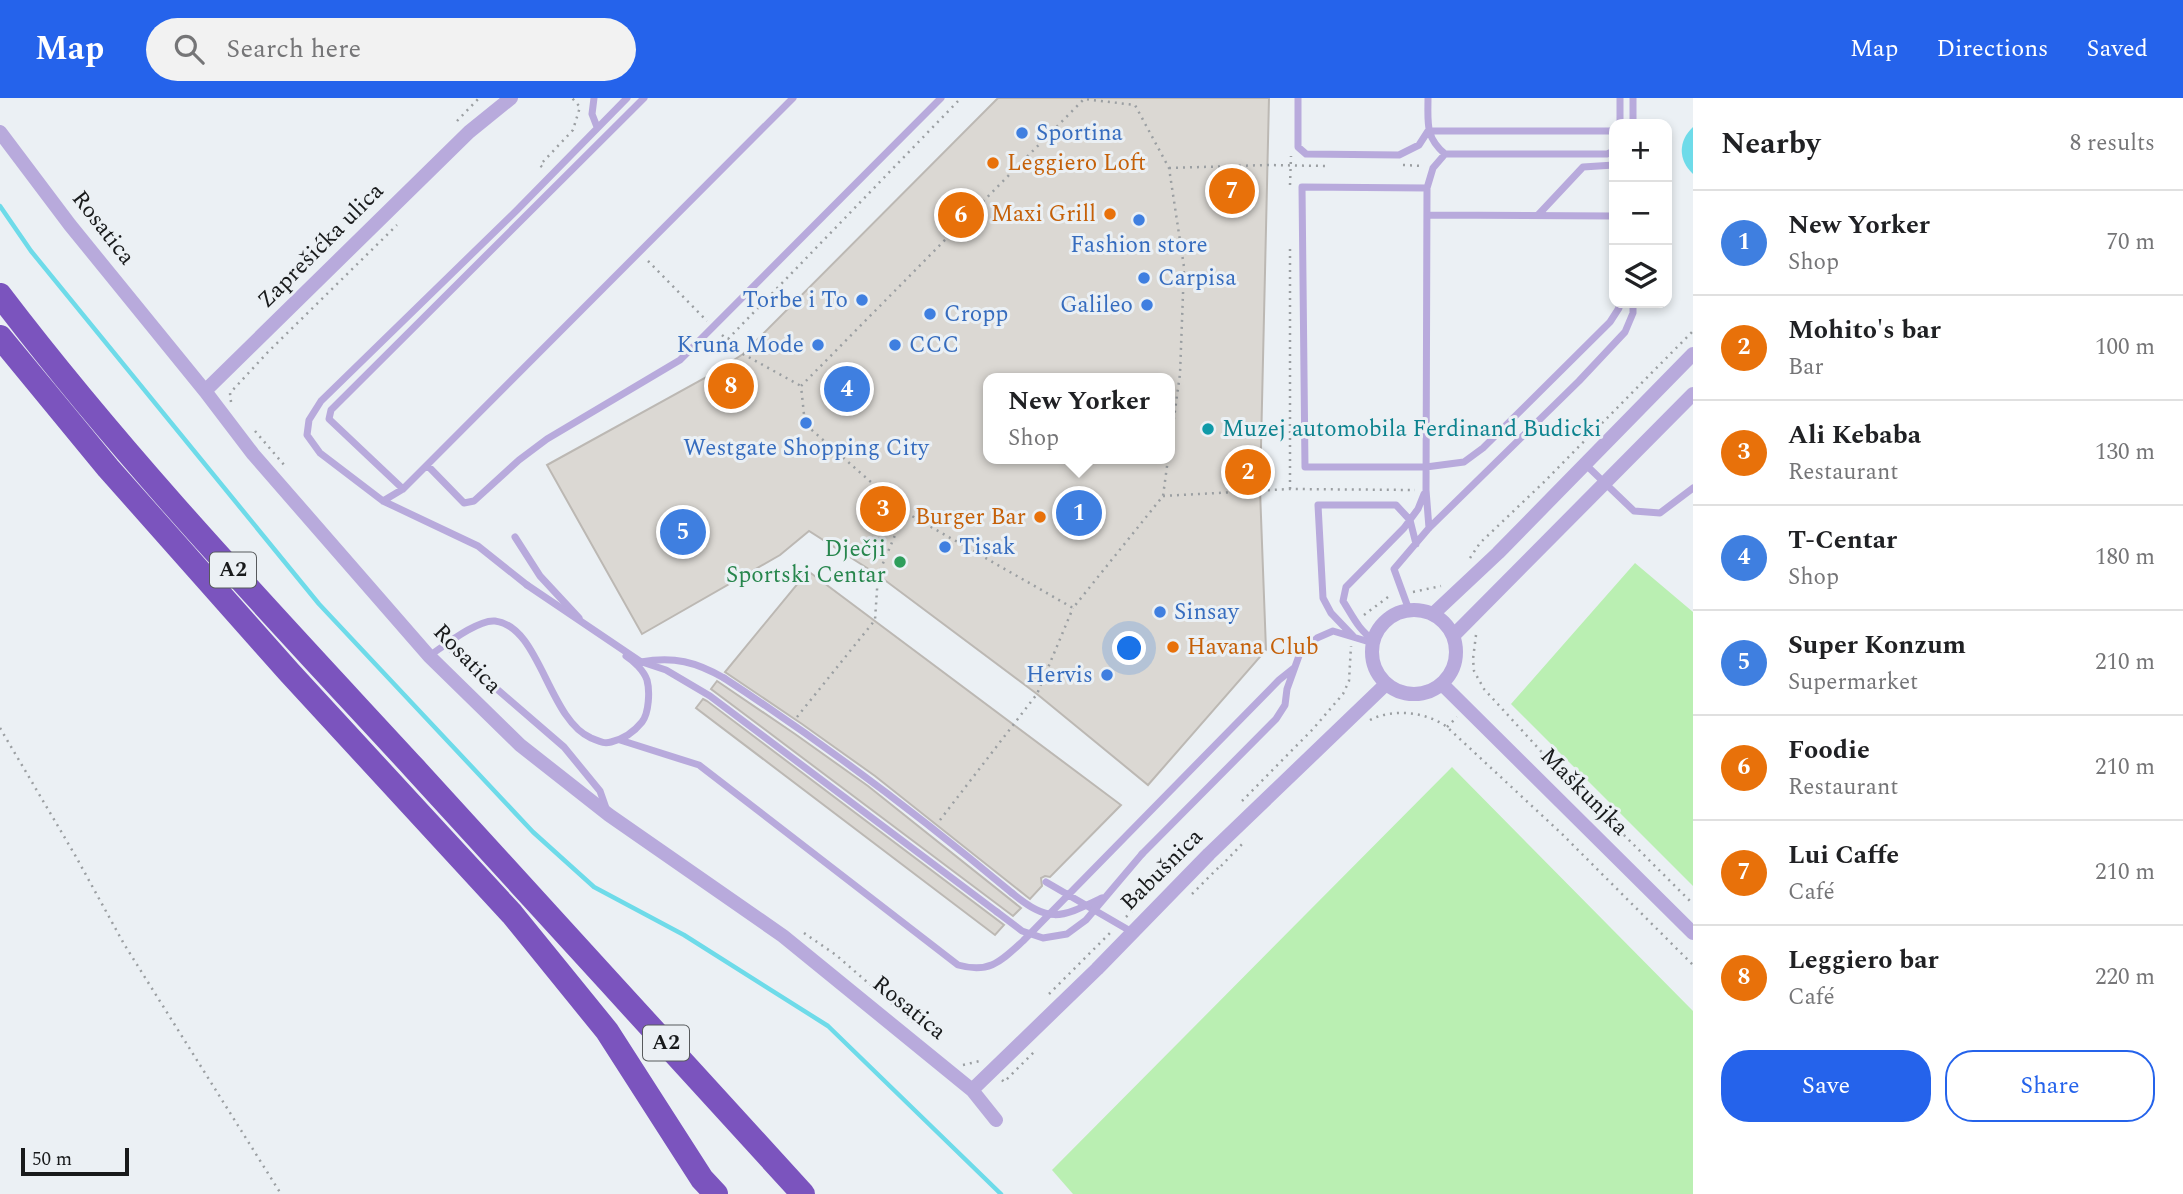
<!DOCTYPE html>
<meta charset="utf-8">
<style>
body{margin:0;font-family:Spectral,serif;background:#f2f2f2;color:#202124}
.controls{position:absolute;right:21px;top:21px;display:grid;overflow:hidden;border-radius:14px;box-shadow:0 4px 10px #0003}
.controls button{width:63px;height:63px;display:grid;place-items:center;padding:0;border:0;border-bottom:2px solid #e0e0e0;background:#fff;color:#202124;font:35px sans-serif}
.scale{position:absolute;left:21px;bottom:18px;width:108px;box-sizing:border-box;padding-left:7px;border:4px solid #181a1b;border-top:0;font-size:19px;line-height:24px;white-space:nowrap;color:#181a1b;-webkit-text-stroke:5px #ebf0f4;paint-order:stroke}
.you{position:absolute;left:1130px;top:551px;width:24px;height:24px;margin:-18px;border:5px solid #fff;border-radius:50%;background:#1a73e8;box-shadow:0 0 0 10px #1a73e833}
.badge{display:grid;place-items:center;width:46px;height:46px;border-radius:50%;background:#2563eb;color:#fff;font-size:23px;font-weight:700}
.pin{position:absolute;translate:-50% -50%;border:4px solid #fff;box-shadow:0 2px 7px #0006}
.popup{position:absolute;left:983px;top:275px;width:192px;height:91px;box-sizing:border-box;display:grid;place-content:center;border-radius:14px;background:#fff;filter:drop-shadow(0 2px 5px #0005);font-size:23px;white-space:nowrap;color:#757577}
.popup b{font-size:26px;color:#202124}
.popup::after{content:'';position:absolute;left:50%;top:100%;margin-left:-14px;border:14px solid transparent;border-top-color:#fff}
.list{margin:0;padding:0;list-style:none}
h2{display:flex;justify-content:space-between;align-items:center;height:91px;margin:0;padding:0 28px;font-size:30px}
h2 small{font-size:23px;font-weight:400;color:#757577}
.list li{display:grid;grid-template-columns:46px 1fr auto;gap:21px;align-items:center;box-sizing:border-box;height:105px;padding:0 28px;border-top:2px solid #e0e0e0}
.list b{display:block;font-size:26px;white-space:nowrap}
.list p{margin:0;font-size:23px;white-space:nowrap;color:#757577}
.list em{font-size:23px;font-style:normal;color:#757577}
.actions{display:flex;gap:14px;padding:21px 28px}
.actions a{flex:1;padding:16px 0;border:2px solid #2563eb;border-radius:28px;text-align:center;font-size:24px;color:#2563eb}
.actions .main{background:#2563eb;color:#fff}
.icon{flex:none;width:38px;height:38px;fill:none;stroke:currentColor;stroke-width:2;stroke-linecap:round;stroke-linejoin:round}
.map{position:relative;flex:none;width:1693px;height:1096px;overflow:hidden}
header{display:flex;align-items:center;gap:42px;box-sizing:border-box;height:98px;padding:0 35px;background:#2563eb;color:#fff}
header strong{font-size:33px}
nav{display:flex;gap:38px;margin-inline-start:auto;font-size:24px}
.search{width:490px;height:63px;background:#f2f2f2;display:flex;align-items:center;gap:18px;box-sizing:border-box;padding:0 24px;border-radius:38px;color:#757577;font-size:26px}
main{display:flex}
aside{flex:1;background:#fff}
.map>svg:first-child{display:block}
</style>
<header>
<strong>Map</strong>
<div class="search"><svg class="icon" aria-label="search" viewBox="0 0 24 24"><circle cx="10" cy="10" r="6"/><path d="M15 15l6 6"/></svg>Search here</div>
<nav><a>Map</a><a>Directions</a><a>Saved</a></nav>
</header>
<main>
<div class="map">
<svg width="1693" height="1096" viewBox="0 0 1693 1096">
<rect width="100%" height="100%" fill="#ebf0f4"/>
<!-- green -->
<path fill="#baefb2" d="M1635,465L1693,514V788L1511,606Z
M1452,669L1693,913V1096H1073L1052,1072Z"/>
<!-- water -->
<path fill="#6edbe9" d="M1693,29V76C1678,62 1678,43 1693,29Z"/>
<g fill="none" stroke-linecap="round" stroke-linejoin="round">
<!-- stream -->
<path stroke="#6edbe9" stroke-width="4.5" d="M0,108L31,153L319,506L533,734L594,789L684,837L828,928L1001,1096"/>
</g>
<!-- building -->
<path fill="#dbd8d3" stroke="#bcb8b3" stroke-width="2" fill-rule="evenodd" d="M998,0H1269L1260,392L1266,552L1148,687L1037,596L878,477L809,433L780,457L642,536L547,367L714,275L743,256ZM988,280H1170V361H988Z
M808,473L1121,707L1050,779L1045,778L1041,780L1042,788L1030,801L875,678L802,626L725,574Z
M717,583L795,636L868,688L1021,810L1013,818L711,591Z
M703,601L707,603L1004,827L995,837L696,610Z"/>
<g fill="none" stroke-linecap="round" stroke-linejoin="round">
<!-- path -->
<path stroke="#9b9fa2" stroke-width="2.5" stroke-dasharray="2 5" stroke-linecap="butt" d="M457,23L479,0
M1403,67L1424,68
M542,69L540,67L573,32L580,9L572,0
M1169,70L1267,67L1326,68
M1290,87L1291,58
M648,163L707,223
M722,237L743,256L801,288
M728,241L961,0
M231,304L230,295L268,254L397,127
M255,333L285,368
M1168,361L1163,398L1073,510L905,414L805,326L801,288L1084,1L1135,7L1169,70L1184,169L1180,276L1170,349
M1290,391V146
M1163,398L1290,391L1415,392
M1470,460L1480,445L1543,385L1693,233
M1413,494L1441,488
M1364,517L1392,496
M1476,537L1473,561L1474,573L1484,591L1549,662L1693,806
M797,619L875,522L878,477L905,414
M1370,622C1393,610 1427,614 1447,629L1562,736L1693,867
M1447,629L1457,619
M0,630L75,757L124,846L281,1096
M1242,703L1313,631L1343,596L1349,583L1351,548
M940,722L1037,596L1073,510
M1221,768L1245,743
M1192,796L1220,768
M1126,819L1136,809
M804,835L836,857L913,924
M1049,896L1111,834
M963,967L980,963
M1002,982L1004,984L1034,954"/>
<!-- service -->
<path stroke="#b8aadc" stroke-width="7" d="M594,0L592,16L597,29
M1298,0V49L1306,56L1399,57L1419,47L1428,33H1614
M1428,0C1428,25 1425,39 1445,56H1607L1614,53
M1620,0V26
M1633,26V0
M1427,90L1302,89L1305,369H1426L1464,364L1483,350L1610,224L1619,210V205
M1427,117L1614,118
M1538,117L1583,69L1614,67
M1585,366L1634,413L1660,415L1693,390
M427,367L464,405L474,403L519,362L547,341L680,262L941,0
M403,391L329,321L331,312L644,0
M383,403L403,391L427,367L793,0
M1429,430L1426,392L1427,90L1433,70L1445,56
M515,439L540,478L579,520
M527,487L478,448L383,403L320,355L307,337L309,322L321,303L517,112L627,0
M1409,512L1394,471L1429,430L1579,283L1625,234L1633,215V205
M1353,538L1331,515L1323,500L1318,407H1396L1410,422L1416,446
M1374,542C1359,533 1352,517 1343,503L1346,489L1404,430L1418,411L1424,396
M446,547L564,649L600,693L607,713
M429,558C444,548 478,521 495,523C540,528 548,621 591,640C599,643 603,646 611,644C624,641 634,634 642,624C649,615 650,593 647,582C644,573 634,563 626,558
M642,564L666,572L710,598L997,814
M724,580C825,646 920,718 1012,795
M620,642L699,667L958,867C990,876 1001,863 1023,843L1279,582L1294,570
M1142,756L1276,621L1285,607L1287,591L1300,555L1317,540L1333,533L1373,545
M1046,784L1132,834"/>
<!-- minor -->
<path stroke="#b8aadc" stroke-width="14" d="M0,34L70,127L205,293L253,356L429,558L520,647L609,717L783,838L972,992L996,1022
M205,293L469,34L511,0
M1372 554a42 42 0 1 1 84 0a42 42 0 1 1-84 0Z
M1433,516L1498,455L1693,256
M1453,538L1693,296
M1442,586L1693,835
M972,992L1097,871L1209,756L1386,586"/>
<!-- motorway -->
<path stroke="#7b54be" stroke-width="24" d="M0,197C127,364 273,517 415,671C545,812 673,955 803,1096
M0,239L108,370L289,574L512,816L607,933L702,1081L716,1096"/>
<!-- service-bridge -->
<path stroke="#b8aadc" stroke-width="7" d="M527,487L641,564C674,558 696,564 724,580
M1012,795C1050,826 1060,820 1102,800
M997,814L1022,833L1043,840L1067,836L1086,822L1142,756"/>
</g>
<!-- markers -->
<g fill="#3f7fe0" stroke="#ebf0f4" stroke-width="2.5">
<circle cx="1022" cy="35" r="7"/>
<circle cx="1139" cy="122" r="7"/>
<circle cx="1144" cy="180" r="7"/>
<circle cx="862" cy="202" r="7"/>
<circle cx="1147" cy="207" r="7"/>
<circle cx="930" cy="216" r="7"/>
<circle cx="818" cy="247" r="7"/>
<circle cx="895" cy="247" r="7"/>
<circle cx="806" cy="325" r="7"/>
<circle cx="945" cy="449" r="7"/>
<circle cx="1160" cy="514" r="7"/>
<circle cx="1107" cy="577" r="7"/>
</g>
<g fill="#e8710a" stroke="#ebf0f4" stroke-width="2.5">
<circle cx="993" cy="65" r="7"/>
<circle cx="1110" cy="116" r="7"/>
<circle cx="1040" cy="419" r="7"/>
<circle cx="1173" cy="549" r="7"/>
</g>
<circle fill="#0f9aa8" stroke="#ebf0f4" stroke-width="2.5" cx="1208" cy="331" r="7"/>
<circle fill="#2e9e5b" stroke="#ebf0f4" stroke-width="2.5" cx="900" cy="464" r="7"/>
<g text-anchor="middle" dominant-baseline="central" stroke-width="6" stroke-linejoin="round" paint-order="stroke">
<!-- shield labels -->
<g fill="#ebf0f4" stroke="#575a5c" stroke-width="2">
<rect x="210" y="454.5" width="46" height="35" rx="5"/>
<rect x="643" y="927.5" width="46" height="35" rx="5"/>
</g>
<g font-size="21" font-weight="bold" fill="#181a1b">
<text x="233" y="472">A2</text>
<text x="666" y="945">A2</text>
</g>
<!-- shop labels -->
<g font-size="23" fill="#366cbe" stroke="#ebf0f4" text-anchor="start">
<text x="1036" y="35">Sportina</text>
<text x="1139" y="147" text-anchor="middle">Fashion store</text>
<text x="1158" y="180">Carpisa</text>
<text x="848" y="202" text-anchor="end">Torbe i To</text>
<text x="1133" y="207" text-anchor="end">Galileo</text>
<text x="944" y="216">Cropp</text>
<text x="804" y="247" text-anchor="end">Kruna Mode</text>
<text x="909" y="247">CCC</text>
<text x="806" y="350" text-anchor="middle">Westgate Shopping City</text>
<text x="959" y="449">Tisak</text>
<text x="1174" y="514">Sinsay</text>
<text x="1093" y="577" text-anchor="end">Hervis</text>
</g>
<!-- food labels -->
<g font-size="23" fill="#c56008" stroke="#ebf0f4" text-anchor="start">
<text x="1007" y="65">Leggiero Loft</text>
<text x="1096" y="116" text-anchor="end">Maxi Grill</text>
<text x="1026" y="419" text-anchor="end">Burger Bar</text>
<text x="1187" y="549">Havana Club</text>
</g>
<!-- street labels -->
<g font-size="23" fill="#181a1b" stroke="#ebf0f4">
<text transform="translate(103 130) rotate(52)">Rosatica</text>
<text transform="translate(321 148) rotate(-45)">Zaprešićka ulica</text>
<text transform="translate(467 561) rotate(46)">Rosatica</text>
<text transform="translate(1584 694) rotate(45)">Maškunjka</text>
<text transform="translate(1162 772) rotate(-45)">Babušnica</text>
<text transform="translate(909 910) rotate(39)">Rosatica</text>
</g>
<!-- culture labels -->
<g font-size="23" fill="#0d838f" stroke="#ebf0f4" text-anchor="start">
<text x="1222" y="331">Muzej automobila Ferdinand Budicki</text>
</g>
<!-- leisure labels -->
<g font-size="23" fill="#27864d" stroke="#ebf0f4" text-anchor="end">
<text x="886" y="451">Dječji<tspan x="886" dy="26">Sportski Centar</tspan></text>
</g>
</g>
</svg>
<div class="controls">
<button>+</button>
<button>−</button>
<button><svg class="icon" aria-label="layers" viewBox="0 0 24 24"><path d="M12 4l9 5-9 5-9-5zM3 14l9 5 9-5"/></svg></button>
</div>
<div class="scale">50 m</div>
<div class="you"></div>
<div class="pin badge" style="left:1079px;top:415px;background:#3f7fe0">1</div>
<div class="popup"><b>New Yorker</b>Shop</div>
<div class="pin badge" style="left:1248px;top:374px;background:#e8710a">2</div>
<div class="pin badge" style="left:883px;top:411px;background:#e8710a">3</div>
<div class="pin badge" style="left:847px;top:291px;background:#3f7fe0">4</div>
<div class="pin badge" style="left:683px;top:434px;background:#3f7fe0">5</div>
<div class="pin badge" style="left:961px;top:117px;background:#e8710a">6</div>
<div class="pin badge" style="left:1232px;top:93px;background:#e8710a">7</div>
<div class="pin badge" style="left:731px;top:288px;background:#e8710a">8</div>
</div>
<aside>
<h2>Nearby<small>8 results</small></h2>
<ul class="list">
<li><span class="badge" style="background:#3f7fe0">1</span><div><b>New Yorker</b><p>Shop</p></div><em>70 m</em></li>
<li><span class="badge" style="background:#e8710a">2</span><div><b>Mohito's bar</b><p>Bar</p></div><em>100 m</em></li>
<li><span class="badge" style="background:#e8710a">3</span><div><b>Ali Kebaba</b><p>Restaurant</p></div><em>130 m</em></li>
<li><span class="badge" style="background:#3f7fe0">4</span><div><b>T-Centar</b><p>Shop</p></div><em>180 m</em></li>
<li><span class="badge" style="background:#3f7fe0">5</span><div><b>Super Konzum</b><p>Supermarket</p></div><em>210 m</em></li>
<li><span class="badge" style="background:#e8710a">6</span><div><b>Foodie</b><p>Restaurant</p></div><em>210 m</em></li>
<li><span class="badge" style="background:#e8710a">7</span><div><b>Lui Caffe</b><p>Café</p></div><em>210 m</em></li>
<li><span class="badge" style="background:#e8710a">8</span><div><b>Leggiero bar</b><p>Café</p></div><em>220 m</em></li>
</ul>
<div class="actions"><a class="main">Save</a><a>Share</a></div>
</aside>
</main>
